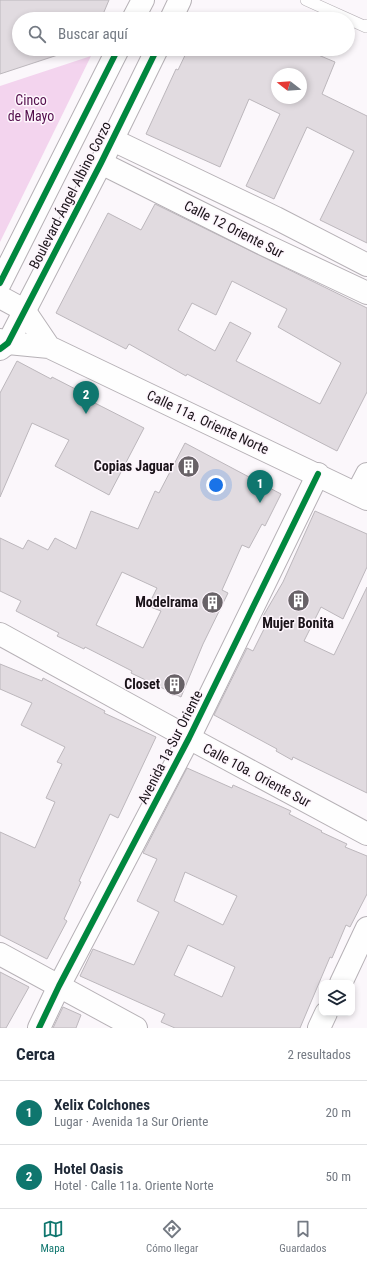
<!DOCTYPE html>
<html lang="es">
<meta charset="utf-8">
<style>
body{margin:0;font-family:"Roboto Condensed",sans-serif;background:#f6f6f7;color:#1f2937}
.controls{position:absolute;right:12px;bottom:12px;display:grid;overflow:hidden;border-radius:8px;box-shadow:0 2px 6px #0003}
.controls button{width:36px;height:36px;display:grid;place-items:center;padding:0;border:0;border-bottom:1px solid #e0e1e3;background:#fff;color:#1f2937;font:20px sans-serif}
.compass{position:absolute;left:271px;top:68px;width:36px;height:36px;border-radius:50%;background:#fff;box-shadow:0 2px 6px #0003;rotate:287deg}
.you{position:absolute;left:216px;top:485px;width:14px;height:14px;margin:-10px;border:3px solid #fff;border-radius:50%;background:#1a73e8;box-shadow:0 0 0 6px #1a73e833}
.badge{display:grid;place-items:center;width:26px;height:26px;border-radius:50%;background:#0f766e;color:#fff;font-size:13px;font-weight:700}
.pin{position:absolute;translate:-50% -33px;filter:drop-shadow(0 1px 2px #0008)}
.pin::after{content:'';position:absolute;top:21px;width:14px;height:12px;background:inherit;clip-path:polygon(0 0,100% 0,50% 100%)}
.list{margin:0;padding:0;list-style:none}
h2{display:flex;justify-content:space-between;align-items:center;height:52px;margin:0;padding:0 16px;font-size:17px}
h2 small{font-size:13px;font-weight:400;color:#747a83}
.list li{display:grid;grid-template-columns:26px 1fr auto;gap:12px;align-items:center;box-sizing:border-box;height:64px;padding:0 16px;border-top:1px solid #e0e1e3}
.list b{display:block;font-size:15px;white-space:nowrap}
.list p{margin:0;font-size:13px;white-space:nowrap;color:#747a83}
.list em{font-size:13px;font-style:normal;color:#747a83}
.icon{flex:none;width:22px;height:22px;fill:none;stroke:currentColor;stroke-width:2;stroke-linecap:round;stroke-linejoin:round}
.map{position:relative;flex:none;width:367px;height:1028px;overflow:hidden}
.search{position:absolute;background:#fff;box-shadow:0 2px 6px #0003;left:12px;right:12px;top:12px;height:44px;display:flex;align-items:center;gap:10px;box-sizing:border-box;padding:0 14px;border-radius:22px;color:#747a83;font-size:15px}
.sheet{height:180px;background:#fff}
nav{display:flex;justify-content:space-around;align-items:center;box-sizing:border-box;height:56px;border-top:1px solid #e0e1e3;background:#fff;font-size:11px;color:#747a83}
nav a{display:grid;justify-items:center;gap:2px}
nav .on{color:#0f766e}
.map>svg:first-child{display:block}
</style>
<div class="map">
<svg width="367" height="1028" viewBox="0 0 367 1028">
<rect width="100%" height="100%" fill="#fbf7fb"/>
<!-- green -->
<path fill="#f3d4ee" d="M91,56L0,242V86Z"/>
<!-- building -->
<path fill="#e1dbe0" stroke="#bcb7bc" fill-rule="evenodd" d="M0,0H109L101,19H19V49H76L0,74Z
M188,49H304L335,62L322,94L367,116V243L320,220L354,151L307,127L274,199L246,186L280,114L249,99L220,167L146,134L176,69L178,70ZM277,74H301V98H277Z
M155,204L367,308V392L337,451L187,374L186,376L129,344L126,349L56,313L108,213L141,230ZM232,281L287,309L278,327L341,363L320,404L236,361L251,333L230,322L215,351L178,330L192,303L216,315Z
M17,361L51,379L52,377L87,395L85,398L144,428L109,495L55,466L69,440L32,423L0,497V393Z
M185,443L281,494L265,526L262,524L249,548L242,545L222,590L228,593L203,644L181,697L131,673L132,671L85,647L84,649L57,636L59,633L16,611L21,601L0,591V538L23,549L28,540L48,550L55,538L76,549L91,511L138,529L155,491L159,493ZM122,572L157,588L148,606L161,611L143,648L96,625Z
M315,511L367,534V567L343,619L321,607L304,641L334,655L367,587V793L293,757L292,760L276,751L277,749L214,715L247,648L253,651L268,621L262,618L283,582Z
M0,664L42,681L43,678L105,711L104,713L156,737L118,818L110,814L79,881L81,882L64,919L67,921L47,959L0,935V832L35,848L55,802L46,798L62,764L57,762L65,747L21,725L32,703L0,689Z
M187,768L232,788L233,785L291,811L289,814L322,831L321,832L347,844L345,847L367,856V894L350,927L346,925L332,958L330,957L300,1028H175L161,1022L165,1014L80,976L93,949L134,965L159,912L137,901L157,859L143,853ZM185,872L237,896L223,925L174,901ZM188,945L235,967L222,997L174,975Z
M0,972L29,987L6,1028H0Z
M63,1007L81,1015L76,1028H53Z"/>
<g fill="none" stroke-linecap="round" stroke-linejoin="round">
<defs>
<path id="lane" d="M306,0L366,27L367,25"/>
<path id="street" d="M113,140L276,218L367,265
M101,163L263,244L367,293
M357,493L367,474
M0,634L189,738L367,834
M0,954L136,1028
M341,983L367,928
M319,1028L326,1013"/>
<path id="secondary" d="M0,297L24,310L49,347
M0,340L8,343L49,347L367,499
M39,1028L59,986L189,738L318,474"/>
<path id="primary" d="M133,19L143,0
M171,19L180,0
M0,283L118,49
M0,349L8,343L101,163L157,49"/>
</defs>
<!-- lane casing -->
<use href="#lane" stroke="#b6b1b6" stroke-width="12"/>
<!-- street casing -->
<use href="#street" stroke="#b6b1b6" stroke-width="24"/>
<!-- secondary casing -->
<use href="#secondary" stroke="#b6b1b6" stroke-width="24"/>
<!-- primary casing -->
<use href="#primary" stroke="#b6b1b6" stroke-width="24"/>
<!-- lane -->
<use href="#lane" stroke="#fefefe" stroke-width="11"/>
<!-- street -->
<use href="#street" stroke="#fefefe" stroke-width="22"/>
<!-- secondary -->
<use href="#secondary" stroke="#fefefe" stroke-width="22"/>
<!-- primary -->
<use href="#primary" stroke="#fefefe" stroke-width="22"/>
<defs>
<path id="cycleway" d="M0,283L118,49
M0,349L8,343L101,163L157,49
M39,1028L59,986L189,738L318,474"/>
</defs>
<!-- cycleway casing -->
<use href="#cycleway" stroke="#fdf5fc" stroke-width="8"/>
<!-- cycleway -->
<use href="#cycleway" stroke="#00873e" stroke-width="6"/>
</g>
<!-- icons -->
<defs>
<symbol id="building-disc" viewBox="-11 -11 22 22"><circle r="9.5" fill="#686267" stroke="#fdf5fc"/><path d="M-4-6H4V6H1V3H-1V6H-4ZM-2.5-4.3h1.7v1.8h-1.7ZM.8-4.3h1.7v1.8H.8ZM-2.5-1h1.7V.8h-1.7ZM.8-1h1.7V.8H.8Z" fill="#fff"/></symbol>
</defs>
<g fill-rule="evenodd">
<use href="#building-disc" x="176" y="454" width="25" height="25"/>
<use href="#building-disc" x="286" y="588" width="25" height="25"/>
<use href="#building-disc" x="200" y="590" width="25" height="25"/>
<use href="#building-disc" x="162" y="672" width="25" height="25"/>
</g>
<g text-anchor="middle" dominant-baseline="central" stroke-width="3" stroke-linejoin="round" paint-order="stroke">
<!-- park labels -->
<g font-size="14" fill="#530e4c" stroke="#fdf5fc">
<text x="31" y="100">Cinco<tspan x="31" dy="16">de Mayo</tspan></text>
</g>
<!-- street labels -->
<g font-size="14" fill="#191218" stroke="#fdf5fc">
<text transform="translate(70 195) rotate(-63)">Boulevard Ángel Albino Corzo</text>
<text transform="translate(234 229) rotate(27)">Calle 12 Oriente Sur</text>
<text transform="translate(208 422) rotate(25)">Calle 11a. Oriente Norte</text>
<text transform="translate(170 747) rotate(-63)">Avenida 1a Sur Oriente</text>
<text transform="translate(257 775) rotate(28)">Calle 10a. Oriente Sur</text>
</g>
<!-- poi labels -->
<g font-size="14" font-weight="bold" fill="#191218" stroke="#fdf5fc" text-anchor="end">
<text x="174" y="466">Copias Jaguar</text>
<text x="198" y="602">Modelrama</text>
<text x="298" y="623" text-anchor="middle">Mujer Bonita</text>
<text x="160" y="684">Closet</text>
</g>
</g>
</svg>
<div class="controls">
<button><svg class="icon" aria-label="layers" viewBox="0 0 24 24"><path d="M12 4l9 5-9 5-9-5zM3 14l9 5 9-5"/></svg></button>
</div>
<svg class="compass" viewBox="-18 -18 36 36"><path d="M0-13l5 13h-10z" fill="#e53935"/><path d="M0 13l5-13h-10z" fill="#747a83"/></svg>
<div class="you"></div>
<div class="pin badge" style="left:260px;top:503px">1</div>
<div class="pin badge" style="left:86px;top:414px">2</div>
<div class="search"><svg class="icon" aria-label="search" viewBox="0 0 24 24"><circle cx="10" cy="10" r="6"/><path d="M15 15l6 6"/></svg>Buscar aquí</div>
</div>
<section class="sheet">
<h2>Cerca<small>2 resultados</small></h2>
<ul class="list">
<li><span class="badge">1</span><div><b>Xelix Colchones</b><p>Lugar · Avenida 1a Sur Oriente</p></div><em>20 m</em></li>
<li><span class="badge">2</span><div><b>Hotel Oasis</b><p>Hotel · Calle 11a. Oriente Norte</p></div><em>50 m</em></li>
</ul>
</section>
<nav>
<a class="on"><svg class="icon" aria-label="map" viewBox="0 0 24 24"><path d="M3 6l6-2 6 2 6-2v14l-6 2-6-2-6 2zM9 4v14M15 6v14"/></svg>Mapa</a>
<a><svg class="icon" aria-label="directions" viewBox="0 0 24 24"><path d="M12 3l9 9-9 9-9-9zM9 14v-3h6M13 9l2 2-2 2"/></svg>Cómo llegar</a>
<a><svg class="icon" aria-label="saved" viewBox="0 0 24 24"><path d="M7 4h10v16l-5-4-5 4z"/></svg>Guardados</a>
</nav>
